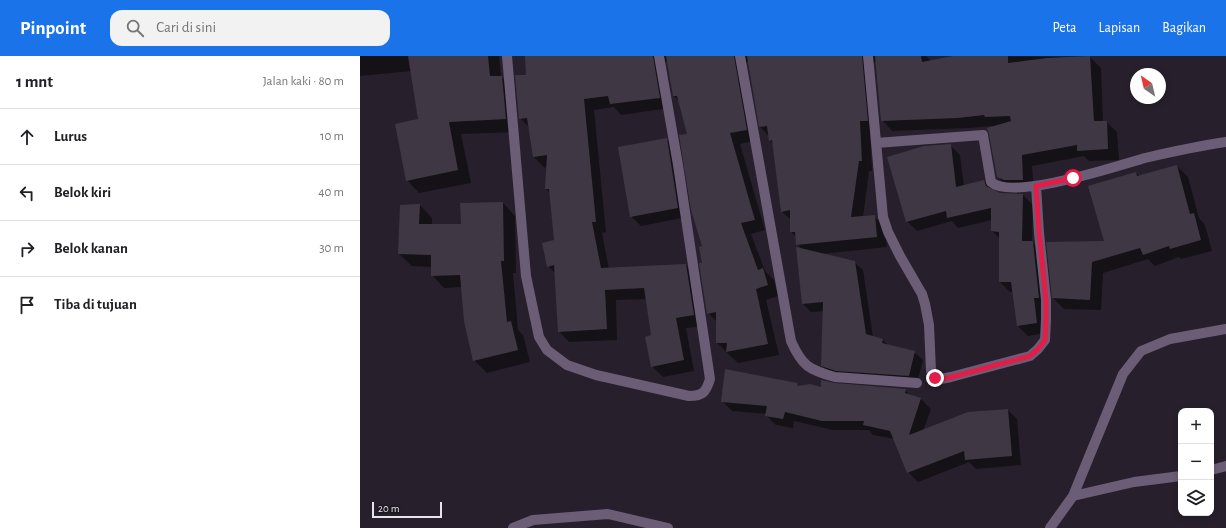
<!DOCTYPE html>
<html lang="id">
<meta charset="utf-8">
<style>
body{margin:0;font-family:"Alegreya Sans",sans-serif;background:#f2f2f2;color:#202124}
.controls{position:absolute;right:12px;bottom:12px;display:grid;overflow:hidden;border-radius:8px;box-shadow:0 2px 6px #0003}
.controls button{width:36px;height:36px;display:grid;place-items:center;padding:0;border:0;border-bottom:1px solid #e0e0e0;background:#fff;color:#202124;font:20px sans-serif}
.compass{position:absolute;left:770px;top:12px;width:36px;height:36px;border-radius:50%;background:#fff;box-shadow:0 2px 6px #0003;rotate:326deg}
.scale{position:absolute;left:12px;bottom:10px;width:70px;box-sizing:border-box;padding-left:4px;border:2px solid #e7e3eb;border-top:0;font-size:11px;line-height:14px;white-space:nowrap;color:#e7e3eb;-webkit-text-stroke:3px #1d1722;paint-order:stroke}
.stop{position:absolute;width:12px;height:12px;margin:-9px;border:3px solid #e11d48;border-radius:50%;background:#fff}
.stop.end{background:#e11d48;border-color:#fff;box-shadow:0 1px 4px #0008}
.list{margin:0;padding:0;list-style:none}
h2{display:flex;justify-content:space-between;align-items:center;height:52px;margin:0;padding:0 16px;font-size:17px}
h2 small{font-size:13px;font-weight:400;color:#757577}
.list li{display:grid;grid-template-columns:26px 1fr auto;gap:12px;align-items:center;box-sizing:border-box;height:56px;padding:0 16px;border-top:1px solid #e0e0e0}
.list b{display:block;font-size:15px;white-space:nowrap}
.list em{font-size:13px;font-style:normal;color:#757577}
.icon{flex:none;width:22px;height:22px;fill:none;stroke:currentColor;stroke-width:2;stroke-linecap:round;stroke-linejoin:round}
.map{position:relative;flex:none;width:866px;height:472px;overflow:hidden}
header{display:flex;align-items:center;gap:24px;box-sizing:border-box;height:56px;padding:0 20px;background:#1a73e8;color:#fff}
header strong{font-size:19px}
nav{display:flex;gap:22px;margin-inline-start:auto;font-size:14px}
.search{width:280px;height:36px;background:#f2f2f2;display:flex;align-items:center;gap:10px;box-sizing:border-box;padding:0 14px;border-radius:12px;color:#757577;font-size:15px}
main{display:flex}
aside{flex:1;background:#fff}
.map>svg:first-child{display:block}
</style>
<header>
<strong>Pinpoint</strong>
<div class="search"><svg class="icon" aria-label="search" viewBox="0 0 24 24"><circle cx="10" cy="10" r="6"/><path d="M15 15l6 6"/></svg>Cari di sini</div>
<nav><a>Peta</a><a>Lapisan</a><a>Bagikan</a></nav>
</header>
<main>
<aside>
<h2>1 mnt<small>Jalan kaki · 80 m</small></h2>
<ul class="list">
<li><svg class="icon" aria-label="ahead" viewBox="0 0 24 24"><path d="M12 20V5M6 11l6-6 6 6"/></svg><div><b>Lurus</b></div><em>10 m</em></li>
<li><svg class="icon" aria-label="left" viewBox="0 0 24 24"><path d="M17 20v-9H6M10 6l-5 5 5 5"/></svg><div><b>Belok kiri</b></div><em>40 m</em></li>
<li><svg class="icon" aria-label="right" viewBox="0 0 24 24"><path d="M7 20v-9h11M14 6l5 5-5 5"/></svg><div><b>Belok kanan</b></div><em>30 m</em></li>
<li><svg class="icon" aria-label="arrive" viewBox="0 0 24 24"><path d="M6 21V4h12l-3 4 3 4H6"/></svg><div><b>Tiba di tujuan</b></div></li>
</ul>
</aside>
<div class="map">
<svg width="866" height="472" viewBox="0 0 866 472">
<rect width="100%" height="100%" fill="#27202c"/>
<!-- shadow -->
<path fill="#0007" d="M0,0H139L141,21L155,34L158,76L101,78L111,127L59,137L47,124L60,64L52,15L0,20Z
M166,0H566L571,5L599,0L730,1L741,12L743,66H747L757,76L759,104L729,105L724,100L672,110L674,135L649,132L638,121L633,70L609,72L532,75L522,64L516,5L513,8L518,75L510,76L512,115H509L503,161L514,160L525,171L527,191L462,198L494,206L503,214L513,281L523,284L529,290L554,296L563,304L557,328L471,318L462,310L464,255L451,256L443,248L437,192L442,193L437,188L436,181L431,176V164L422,156L413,88L410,84L409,80L400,71L389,5H387L384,12L397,84L380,88L405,174L391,178L405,215L414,224L418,240L406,244L419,299L378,307L357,287V266L348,257L343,208V191L329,78L320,46L314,40L307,5H306L303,12L310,52L261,59L254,51L234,54L246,176L242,177L249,213L326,209L337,220L344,270L326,272L334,315L303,321L292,310V280L287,243L256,244L257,284L209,286L199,275L196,218L188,210L195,185L190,137L186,133L187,111L185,112L174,101L170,72L160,62L168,20Z
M306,83L316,92L327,161L281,170L271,160Z
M590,89L600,99L604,130L624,125L633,135L640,138L663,139L673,149L672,186L683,197L686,277L668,280L658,270L653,236H650L640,226V183L632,175V164L598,172L592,165L557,175L547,165Z
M817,110L828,121L839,162L845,169L852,195L821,203L819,201L795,210L788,203L743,217L741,254L704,253L693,242L746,186L776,117L780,120Z
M143,147L155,160L156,217H153L158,274L163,279L170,306L127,317L114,304L102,231L84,232L72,219V211L52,210L39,198L60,149L72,162V169H102Z
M437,328L440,331L462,332L474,328L545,334L552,341L561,343L571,353L563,375L648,354L657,363L661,409L616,413L609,406L558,426L548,416L535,383L513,379L509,374H473L434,365L433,372L416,369L406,359L407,358L372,355L362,345Z"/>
<!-- building -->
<path fill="#3f3844" d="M48,0H128L130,20H142L146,63L89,66L98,114L46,125L35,68L58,63Z
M165,0H293L300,42L250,48L248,40L224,43L236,166H232L241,212L326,208L334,259L316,262L324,304L291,311L285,281L291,279L284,232L245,234L247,273L198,276L194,209L187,211L182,187L194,184L189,133H185L187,99L173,101L167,62L159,63L155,19H166Z
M306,0H374L387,74L370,77L395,164L381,167L398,214L403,212L408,229L396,233L408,288L366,296L367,287H356V256L347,258L339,207H342L339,191L342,190L331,154L319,79L327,78L317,40H313Z
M387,0H502L508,65H500L502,105H499L491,161L515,159L517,181L436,189L435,176H430V154L421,156L412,84L409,85L407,70L399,71Z
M515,0H561L562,6L593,0H648V7L687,2L730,0L734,65H747L748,93L717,95V89L662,99L663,124H644L637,121L629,78L627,72L651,65L650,60L625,61L624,59L598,62L521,65Z
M307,82L318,152L270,161L258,91Z
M591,88L596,131L624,124L626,130L640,137L663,138L662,185H672L673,186L679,242H674L677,267L657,270L651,226H639V176L631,175V152L587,162L586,155L546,166L527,101L564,90Z
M817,109L830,158L834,157L841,184L810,193L809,190L783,199L780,192L732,206L730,244L692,242L686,186L744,185L728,130L776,116L777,120Z
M143,146L144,205H141L147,266L151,265L158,294L113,305L104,265L100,219L71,220V199L38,198L40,149L60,148L59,168H101L100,147Z
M436,191L495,205L506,278L523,283L522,287L555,295L549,320L476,315L461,310L463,246L442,248Z
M365,313L437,327L438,330L450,328L461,331V324L475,327L546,333L545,337L561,342L549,379L608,356L648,353L652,400L605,404L604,395L547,417L530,375L503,369L504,365H462L425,356L423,363L405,360L407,350L361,346Z"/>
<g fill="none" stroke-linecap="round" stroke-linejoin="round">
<!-- street -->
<path stroke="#6c5d77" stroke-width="10" d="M147,0L166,220L179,281L187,294L207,309L236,319L329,340C343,340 346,336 350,323L318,109L299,0
M380,0L431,285C442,310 449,314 475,321L557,327
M508,0L523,161L528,176L540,200L562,238L565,248L569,269L571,315L575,322L581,323L591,321L670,300L678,293L685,284L686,263V244L679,177L676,130
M516,87L623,79L631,126C652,145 757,110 785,102C811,96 839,90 866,86
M851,414L866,410
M713,440L774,426L821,420
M153,472L173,464L248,458L308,472
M690,472L713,440L763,318L781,295L810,283L866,273"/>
</g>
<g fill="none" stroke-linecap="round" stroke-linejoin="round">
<!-- route -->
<path stroke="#e11d48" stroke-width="5" d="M575,322L581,323L592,321L670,300L678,293L685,284L686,263V244L679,176L676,130L713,122"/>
</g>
</svg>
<div class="controls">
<button>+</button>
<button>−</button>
<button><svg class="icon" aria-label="layers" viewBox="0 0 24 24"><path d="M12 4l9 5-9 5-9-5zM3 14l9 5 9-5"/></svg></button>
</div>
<svg class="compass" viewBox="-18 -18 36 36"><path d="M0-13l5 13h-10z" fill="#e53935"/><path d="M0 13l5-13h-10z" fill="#757577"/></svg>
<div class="scale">20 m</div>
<div class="stop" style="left:713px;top:122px"></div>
<div class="stop end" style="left:575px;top:322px"></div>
</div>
</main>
